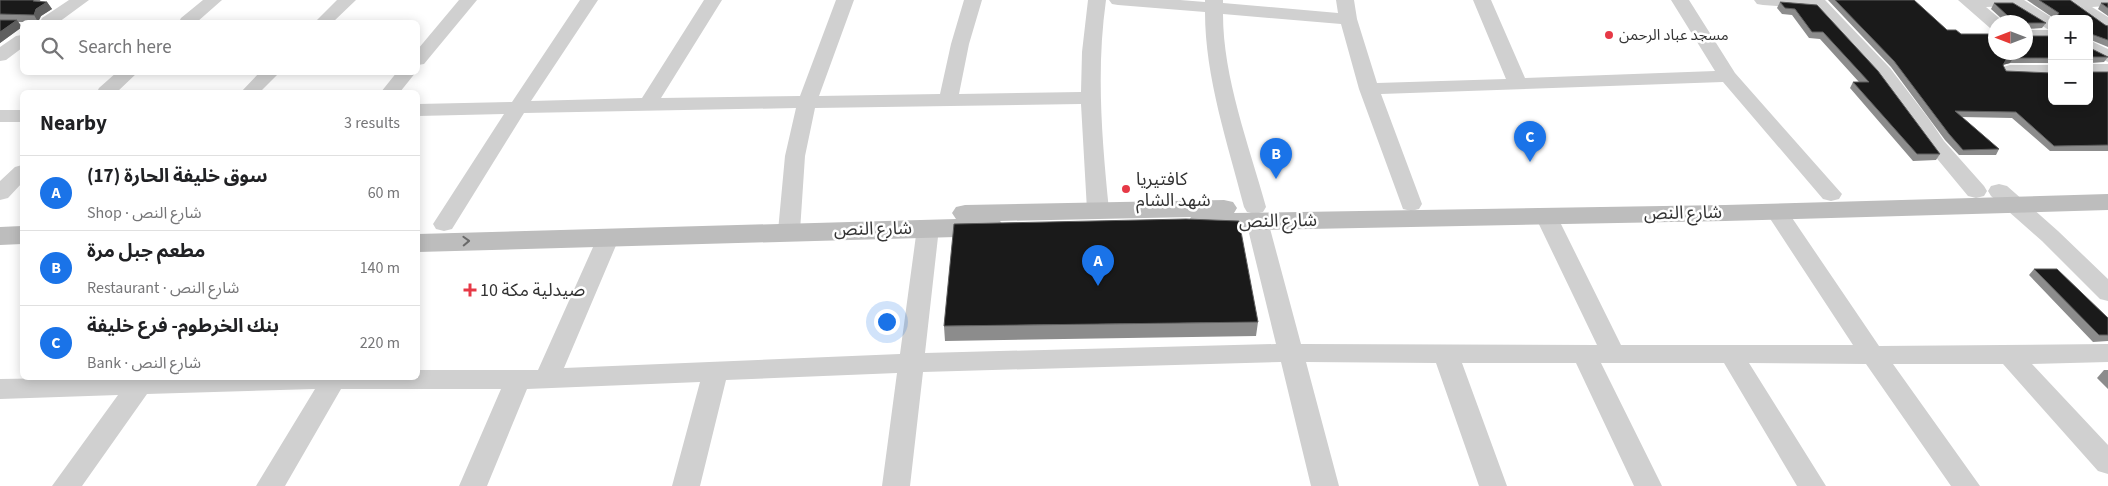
<!DOCTYPE html>
<meta charset="utf-8">
<style>
body{margin:0;font-family:"Source Sans 3","Noto Sans Arabic",sans-serif;background:#f6f6f6;color:#202124}
.controls{position:absolute;right:15px;top:15px;display:grid;overflow:hidden;border-radius:8px;box-shadow:0 2px 12px #0003}
.controls button{width:45px;height:45px;display:grid;place-items:center;padding:0;border:0;border-bottom:1px solid #e0e0e0;background:#fff;color:#202124;font:25px sans-serif}
.compass{position:absolute;left:1988px;top:15px;width:45px;height:45px;border-radius:50%;background:#fff;box-shadow:0 2px 12px #0003;rotate:270deg}
.you{position:absolute;left:886px;top:321px;width:18px;height:18px;margin:-12px;border:4px solid #fff;border-radius:50%;background:#1a73e8;box-shadow:0 0 0 8px #1a73e833}
.badge{display:grid;place-items:center;width:32px;height:32px;border-radius:50%;background:#1a73e8;color:#fff;font-size:16px;font-weight:700}
.pin{position:absolute;translate:-50% -41px;filter:drop-shadow(0 1px 2px #0008)}
.pin::after{content:'';position:absolute;top:26px;width:18px;height:15px;background:inherit;clip-path:polygon(0 0,100% 0,50% 100%)}
.list{margin:0;padding:0;list-style:none}
h2{display:flex;justify-content:space-between;align-items:center;height:65px;margin:0;padding:0 20px;font-size:21px}
h2 small{font-size:16px;font-weight:400;color:#757577}
.list li{display:grid;grid-template-columns:32px 1fr auto;gap:15px;align-items:center;box-sizing:border-box;height:75px;padding:0 20px;border-top:1px solid #e0e0e0}
.list b{display:block;font-size:19px;white-space:nowrap}
.list p{margin:0;font-size:16px;white-space:nowrap;color:#757577}
.list em{font-size:16px;font-style:normal;color:#757577}
.icon{flex:none;width:28px;height:28px;fill:none;stroke:currentColor;stroke-width:2;stroke-linecap:round;stroke-linejoin:round}
.map{position:relative;flex:none;width:2108px;height:486px;overflow:hidden}
.search{position:absolute;background:#fff;box-shadow:0 2px 12px #0003;left:20px;top:20px;width:400px;height:55px;display:flex;align-items:center;gap:12px;box-sizing:border-box;padding:0 18px;border-radius:8px;color:#757577;font-size:19px}
.panel{position:absolute;background:#fff;box-shadow:0 2px 12px #0003;left:20px;top:90px;width:400px;height:290px;border-radius:8px}
.map>svg:first-child{display:block}
</style>
<div class="map">
<svg width="2108" height="486" viewBox="0 0 2108 486">
<rect width="100%" height="100%" fill="#fff"/>
<g fill="none" stroke-linecap="round" stroke-linejoin="round">
<!-- street -->
<path fill="#d0d0d0" fill-rule="evenodd" d="M69,0H89L59,22H40L42,18Z
M203,0H222L197,22H179L181,18Z
M337,0H356L333,22H315Z
M459,0H477L424,64L418,65V49Z
M580,0H598L531,101L642,98L704,0H722L661,98L800,96L836,0H854L819,96L940,94L951,44L964,0H982L969,44L959,94L1081,92L1082,52L1088,0H1106C1096,71 1102,140 1109,210L1106,215L1098,217L1090,215L1087,210L1081,104L815,108L805,156L800,231L797,236L789,238L781,236L778,231L785,156L796,108L524,113L452,229L444,231L436,229L433,224L504,114L418,116V104L512,102Z
M1109,0H1180L1205,2V0H1223V3L1338,13L1336,0H1354L1357,19L1377,83L1506,79L1473,0H1491L1525,78L1715,71L1671,0H1689L1735,73L1842,194L1839,199L1831,201L1823,199L1723,82L1381,94L1422,204L1419,209L1411,211L1403,209L1359,89L1341,24L1223,14C1223,78 1249,145 1266,207L1263,212L1255,214L1247,212L1244,207C1228,144 1205,78 1205,12L1118,5L1112,4Z
M1754,0H1825L1890,68L1929,119L1944,141L1984,186L1987,191L1984,196L1976,198L1968,196L1929,149L1913,125L1876,76L1815,9L1763,5L1757,4Z
M1958,0H2024L2054,19H2052V40H2026V30H2049L2010,6L1986,7L2004,22H1996V29L1990,28Z
M2062,0H2108V6L2092,7L2108,17V30L2102,29Z
M22,35V48L6,60L0,61V47L16,36Z
M2089,40L2108,49V62L2089,53Z
M2089,64H2108V76H2089Z
M2010,65H2052V77L2003,75L2001,71L2003,67Z
M117,72H138L117,92H97L99,88Z
M260,72H280L260,92H241Z
M397,72H416L400,92H381Z
M0,110H22V122H0Z
M22,165V183L8,198L0,200V181L15,167Z
M1999,184L2007,186L2058,231L2108,279V301L2100,299L2042,241L1991,196L1988,191L1991,186Z
M1776,204L1784,206L1879,346L2108,344V362L2032,364L2108,445V474L2098,471L2003,364H1893L1980,486H1951L1866,364L1749,363L1826,486H1797L1724,363H1601L1662,486H1634L1576,363H1462L1507,486H1479L1436,363L1306,362L1339,486H1311L1281,362L923,372L910,486H882L897,373L726,380L700,486H672L700,382L527,389L487,486H459L501,389H341L285,486H256L315,389L147,394L82,486H52L118,395L0,399V379L61,378H418V370H538L598,236L601,231L609,229L617,231L620,236L564,368L900,354L917,228L920,223L928,221L936,223L939,228L925,353L1276,344L1246,221L1249,216L1257,214L1265,216L1268,221L1301,344L1597,345L1535,216L1538,211L1546,209L1554,211L1557,216L1621,345H1853L1765,211L1768,206Z"/>
<!-- secondary -->
<path fill="#bdbdbd" fill-rule="evenodd" d="M2108,194V210L1725,221L1201,231L1191,228L1188,222L1191,217L1000,221L1005,227L1001,233L991,236L418,252V234L956,219L952,213L956,207L965,205L1224,200L1233,202L1237,208L1234,213L1725,205Z
M22,226V244L0,245V227Z"/>
</g>
<!-- wall -->
<path fill="#8c8c8c" d="M0,0H40L41,2H47L52,9L41,16L38,22H18L22,27L0,43Z
M1828,0H1914L1947,30L2026,52V22H2000L2002,19L1991,9L1994,3L2046,23L2042,28L2028,29V36H2052V63H2010L2003,65L2006,71L2052,101L2089,19H2055L2027,0H2070L2105,25L2108,26V47L2091,40L2092,49L2108,57L2104,62L2091,63V72H2108V151H2050L2012,118L1962,117L1999,149L1996,155H1959L1945,140L1891,67Z
M1780,2L1817,5L1940,154L1936,160L1913,161L1850,88L1853,82H1859L1820,39L1809,38L1792,15L1782,14L1777,8Z
M2101,3H2108V16L2098,9Z
M2034,269L2108,318V341L2093,342L2029,275Z
M1258,322L1256,336L945,341L944,326Z
M2104,370H2108V389L2097,378Z"/>
<!-- shaded-wall -->
<path fill="#5f5f5f" d="M47,2L52,9L41,16L38,22L34,15L36,9Z
M17,20L22,27L0,43V32Z
M2013,58L2010,63L2002,65L2006,60Z"/>
<!-- building -->
<path fill="#1a1a1a" stroke="#5f5f5f" d="M0,0H34L33,1L47,2L36,9L34,15L0,14Z
M1835,0H1914L1947,30H1956L1961,34H1996V52H2026V22H2007L2002,19L2009,17L1994,3H2013L2046,23H2028V36H2052V58H2013L2006,60L2003,65L2006,71L2052,73V101H2089V19H2057V16L2059,13L2039,0H2070L2105,25L2108,26V40L2091,34L2092,49L2108,57H2091V72H2108V145L2054,146L2016,112L1955,111L1999,149L1963,150L1949,134L1894,61Z
M1780,2L1817,5L1878,71L1940,154H1917L1853,82H1869L1823,32H1812L1795,9L1785,8Z
M2101,3H2108V8Z
M0,20H17L0,32Z
M1186,219L1239,221L1258,322L944,326L954,224Z
M2034,269H2057L2108,318V335H2099Z"/>
<!-- one-way arrows -->
<defs><path id="oneway-chevron" d="M-2-3.5L2.5 0L-2 3.5" fill="none" stroke-width="1.6" stroke-linecap="round" stroke-linejoin="round" transform="scale(1.25)"/></defs>
<use stroke="#6a6a6a" href="#oneway-chevron" transform="translate(466 241) rotate(-2)"/>
<!-- markers -->
<g fill="#e63946" stroke="#fff" stroke-width="2">
<circle cx="1609" cy="35" r="5"/>
<circle cx="1126" cy="189" r="5"/>
<path d="M467.5 282.5h5v5h5v5h-5v5h-5v-5h-5v-5h5z"/>
</g>
<g text-anchor="middle" dominant-baseline="central" stroke-width="5" stroke-linejoin="round" paint-order="stroke">
<!-- far-poi labels -->
<g font-size="15" fill="#333" stroke="#fff" text-anchor="start">
<text x="1619" y="35">مسجد عباد الرحمن</text>
</g>
<!-- poi labels -->
<g font-size="18" fill="#333" stroke="#fff" text-anchor="start">
<text x="1136" y="179">كافتيريا<tspan x="1136" dy="21">شهد الشام</tspan></text>
<text x="480" y="290">صيدلية مكة 10</text>
</g>
<!-- street labels -->
<g font-size="18" fill="#333" stroke="#fff">
<text transform="translate(1683 213) rotate(-1)">شارع النص</text>
<text transform="translate(1278 221) rotate(-1)">شارع النص</text>
<text transform="translate(873 229) rotate(-1)">شارع النص</text>
</g>
</g>
</svg>
<div class="controls">
<button>+</button>
<button>−</button>
</div>
<svg class="compass" viewBox="-18 -18 36 36"><path d="M0-13l5 13h-10z" fill="#e53935"/><path d="M0 13l5-13h-10z" fill="#757577"/></svg>
<div class="you"></div>
<div class="pin badge" style="left:1098px;top:286px">A</div>
<div class="pin badge" style="left:1276px;top:179px">B</div>
<div class="pin badge" style="left:1530px;top:162px">C</div>
<div class="search"><svg class="icon" aria-label="search" viewBox="0 0 24 24"><circle cx="10" cy="10" r="6"/><path d="M15 15l6 6"/></svg>Search here</div>
<section class="panel">
<h2>Nearby<small>3 results</small></h2>
<ul class="list">
<li><span class="badge">A</span><div><b>سوق خليفة الحارة (17)</b><p>Shop · شارع النص</p></div><em>60 m</em></li>
<li><span class="badge">B</span><div><b>مطعم جبل مرة</b><p>Restaurant · شارع النص</p></div><em>140 m</em></li>
<li><span class="badge">C</span><div><b>بنك الخرطوم- فرع خليفة</b><p>Bank · شارع النص</p></div><em>220 m</em></li>
</ul>
</section>
</div>
